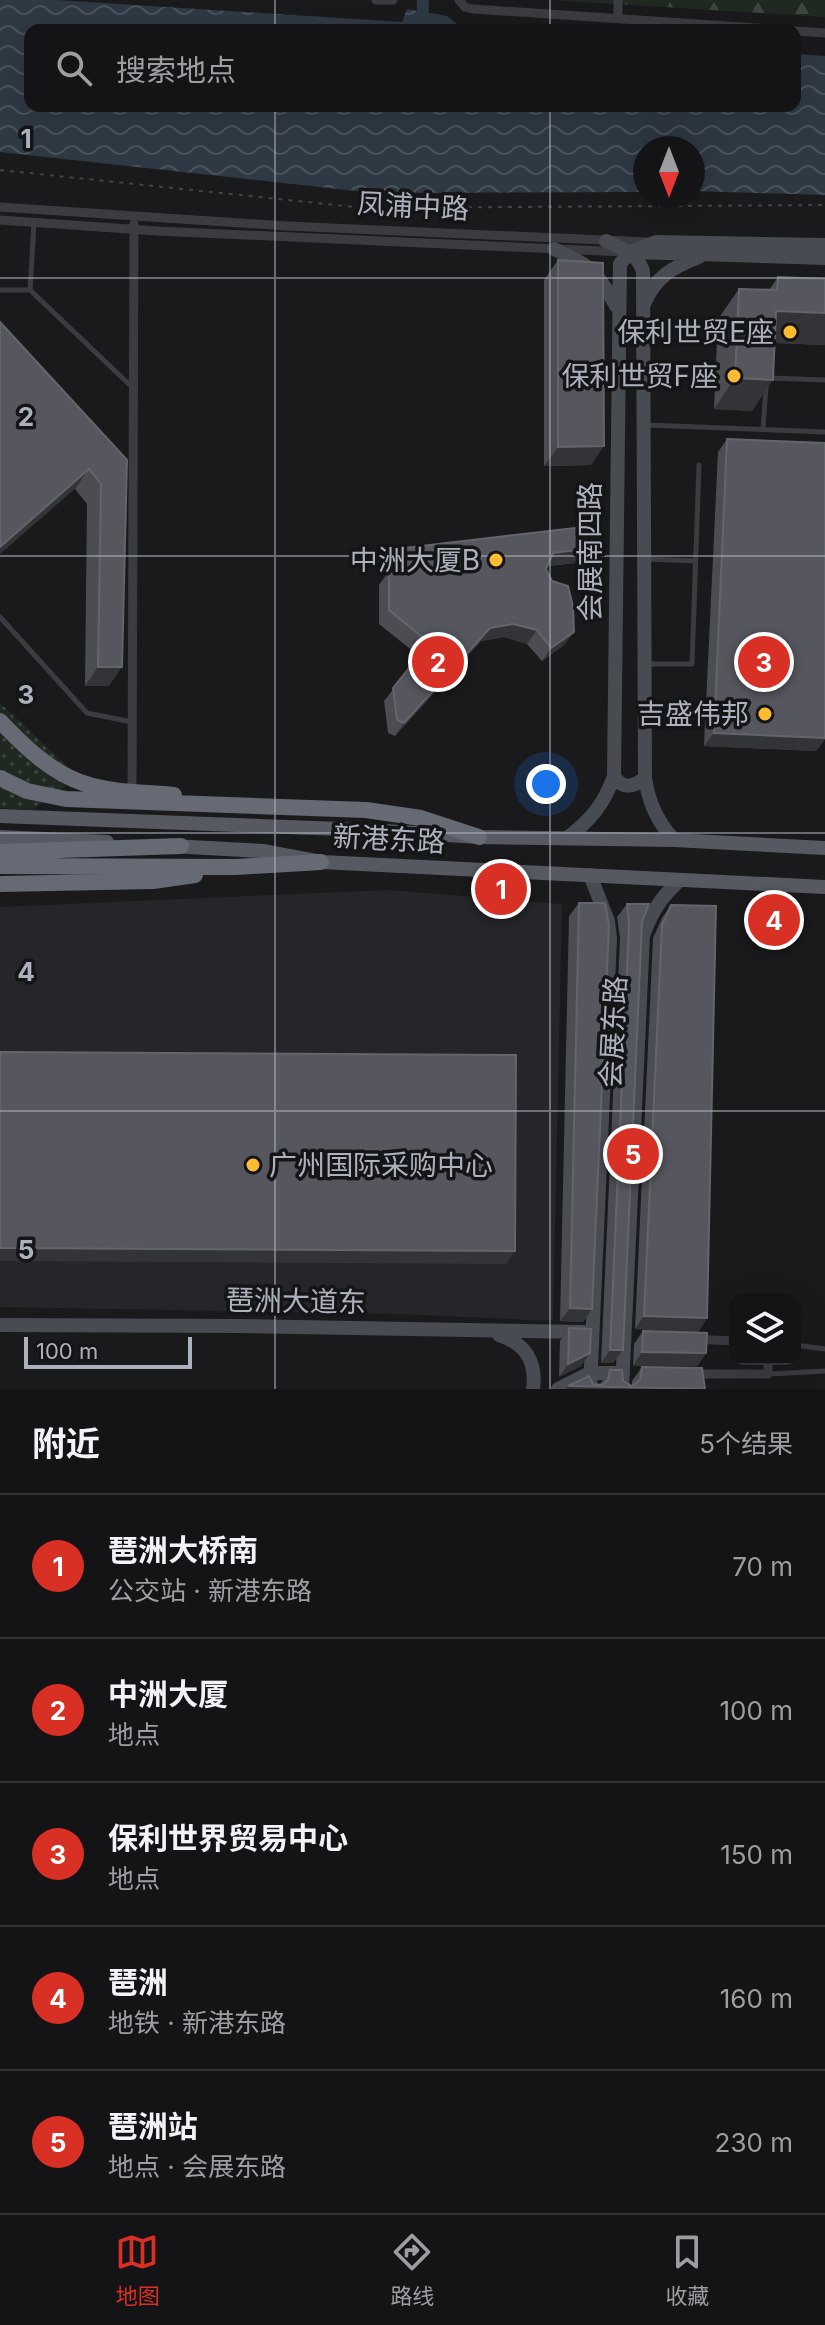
<!DOCTYPE html>
<html lang="zh">
<meta charset="utf-8">
<style>
body{margin:0;font-family:Inter,"Noto Sans SC",sans-serif;background:#212123;color:#f1f3f6}
.controls{position:absolute;right:24px;bottom:24px;display:grid;overflow:hidden;border-radius:16px;box-shadow:0 8px 32px #0002}
.controls button{width:72px;height:72px;display:grid;place-items:center;padding:0;border:0;border-bottom:2px solid #333335;background:#141416;color:#f1f3f6;font:40px sans-serif}
.compass{position:absolute;left:633px;top:136px;width:72px;height:72px;border-radius:50%;background:#141416;box-shadow:0 8px 32px #0002;rotate:180deg}
.scale{position:absolute;left:24px;bottom:20px;width:168px;box-sizing:border-box;padding-left:8px;border:4px solid #acb1bd;border-top:0;font-size:22px;line-height:28px;white-space:nowrap;color:#acb1bd;-webkit-text-stroke:6px #151518;paint-order:stroke}
.you{position:absolute;left:546px;top:784px;width:28px;height:28px;margin:-20px;border:6px solid #fff;border-radius:50%;background:#1a73e8;box-shadow:0 0 0 12px #1a73e833}
.badge{display:grid;place-items:center;width:52px;height:52px;border-radius:50%;background:#d93025;color:#fff;font-size:26px;font-weight:700}
.pin{position:absolute;translate:-50% -50%;border:4px solid #fff;box-shadow:0 2px 8px #0006}
.list{margin:0;padding:0;list-style:none}
h2{display:flex;justify-content:space-between;align-items:center;height:104px;margin:0;padding:0 32px;font-size:34px}
h2 small{font-size:26px;font-weight:400;color:#9d9ea1}
.list li{display:grid;grid-template-columns:52px 1fr auto;gap:24px;align-items:center;box-sizing:border-box;height:144px;padding:0 32px;border-top:2px solid #333335}
.list b{display:block;font-size:30px;white-space:nowrap}
.list p{margin:0;font-size:26px;white-space:nowrap;color:#9d9ea1}
.list em{font-size:26px;font-style:normal;color:#9d9ea1}
.icon{flex:none;width:44px;height:44px;fill:none;stroke:currentColor;stroke-width:2;stroke-linecap:round;stroke-linejoin:round}
.map{position:relative;flex:none;width:825px;height:1389px;overflow:hidden}
.search{position:absolute;background:#141416;box-shadow:0 8px 32px #0002;left:24px;right:24px;top:24px;height:88px;display:flex;align-items:center;gap:20px;box-sizing:border-box;padding:0 28px;border-radius:16px;color:#9d9ea1;font-size:30px}
.sheet{height:824px;background:#141416}
nav{display:flex;justify-content:space-around;align-items:center;box-sizing:border-box;height:112px;border-top:2px solid #333335;background:#141416;font-size:22px;color:#9d9ea1}
nav a{display:grid;justify-items:center;gap:4px}
nav .on{color:#d93025}
.map>svg:first-child{display:block}
</style>
<div class="map">
<svg width="825" height="1389" viewBox="0 0 825 1389">
<defs>
<pattern id="grass-dots" width="8" height="8" patternUnits="userSpaceOnUse" patternTransform="scale(2)"><rect width="8" height="8" fill="#1f2921"/><path d="M2 2h.1M6 6h.1" fill="none" stroke="#3d463f" stroke-width="1.8" stroke-linecap="round"/></pattern>
<pattern id="forest-firs" width="22" height="20" patternUnits="userSpaceOnUse" patternTransform="scale(2)"><rect width="22" height="20" fill="#1f2921"/><path d="M5 1l3.5 6h-7zM16 11l3.5 6h-7z" fill="#3d463f"/></pattern>
<pattern id="water-waves" width="16" height="10" patternUnits="userSpaceOnUse" patternTransform="scale(2)"><rect width="16" height="10" fill="#2e3943"/><path d="M0 5q4-4 8 0t8 0" fill="none" stroke="#4a535c"/></pattern>
</defs>
<rect width="100%" height="100%" fill="#1a1a1d"/>
<!-- built -->
<path fill="#26262a" d="M388,890L562,904L553,1321L402,1314L0,1307V907Z"/>
<!-- grass -->
<path fill="url(#grass-dots)" d="M0,703L79,777L32,810L0,808Z"/>
<!-- forest -->
<path fill="url(#forest-firs)" d="M552,0H825V17Z"/>
<!-- water -->
<path fill="url(#water-waves)" d="M0,0H57L402,22L407,9L447,16L458,25L475,30H30V106H795V54L825,56V195L693,191V148H645V192L374,193L0,152Z"/>
<g fill="none" stroke-linecap="round" stroke-linejoin="round">
<!-- canal -->
<path stroke="#2e3943" stroke-width="12" d="M422,30L423,0"/>
<!-- path -->
<path stroke="#414349" stroke-width="2" stroke-dasharray="4 6" stroke-linecap="butt" d="M0,170L365,208L825,205"/>
<!-- lane -->
<path stroke="#3b3c42" stroke-width="5" d="M0,290H30L132,387
M30,290L34,223
M770,378L825,380
M646,425L825,432
M763,429L766,387
M645,559L696,561
M0,617L87,713L132,722
M646,664H692L699,465
M795,1345L825,1349
M769,1374L825,1371"/>
<!-- street -->
<path stroke="#3b3c42" stroke-width="9" d="M376,0H393
M459,0L465,7L473,9L786,30
M618,18V0
M795,31L825,33
M0,207L287,226L648,242
M0,220L157,231L624,252
M132,791L134,224
M694,1339L735,1341
M694,1374H768V1359"/>
<!-- secondary -->
<path stroke="#484b52" stroke-width="14" d="M606,241C621,248 637,253 643,271L645,778C649,803 657,821 674,840
M554,249C590,266 597,270 616,306
M634,252L825,258
M644,304C655,277 673,267 699,257
M614,776C622,790 634,787 645,778
M567,838C591,820 604,804 614,776L620,264L630,252L656,242L825,245
M0,1325L237,1326L584,1332
M499,1335C525,1343 537,1362 533,1389
M558,1389L590,1373H623
M590,1389L610,938L608,921L590,875
M622,1389L643,936C651,913 661,897 679,881"/>
<!-- primary -->
<path stroke="#565961" stroke-width="14" d="M0,816L368,830L479,837L674,840L825,848
M0,837L107,842
M171,846L263,851L321,862L825,887"/>
<!-- highway -->
<path stroke="#666a74" stroke-width="16" d="M0,721C25,747 51,773 86,784C114,793 146,792 174,795
M0,778L27,791L66,799L366,810L421,818L479,837
M0,852L181,846
M0,866L236,867L321,862
M0,884L153,881L195,875"/>
</g>
<!-- wall -->
<path fill="#4b4d52" d="M558,260L591,465L544,466V280Z
M778,277L825,345L775,343L752,411L714,409L718,319L739,289L769,290Z
M0,322L127,460L109,686H85L87,504L75,489Z
M727,439L825,443V739L816,751L704,746L718,452Z
M405,548L585,549L576,563L548,566L546,569L564,645L542,661L527,644L504,637L481,641L395,736L388,733L384,701L419,656L379,624V585Z
M579,903L592,1309L583,1322L560,1321L569,916Z
M627,904L642,922L613,1363H601L620,938L617,917Z
M671,905L707,1318L698,1332L635,1329L653,938L662,918Z
M569,1328L581,1366L559,1377L560,1341Z
M643,1331L706,1353L697,1366H633L634,1344Z
M642,1367L705,1389H566L568,1386L593,1384H600L610,1370L623,1381L632,1386V1381Z"/>
<!-- shaded-wall -->
<path fill="#333438" d="M776,311L825,313V345L755,342Z
M735,378L773,380L752,411L714,409Z
M604,446L591,465L544,466L558,447Z
M89,469L75,489L0,554V547Z
M585,549L576,563L543,566L553,553Z
M513,624L537,630L527,644L504,637L481,641L395,736L404,723L490,628Z
M574,632L564,645L542,661L551,648Z
M98,667H122L109,686H85Z
M714,733L825,738V739L816,751L704,746Z
M0,1248L515,1251L506,1264L0,1261Z
M570,1308L592,1309L583,1322L560,1321Z
M644,1316L707,1318L698,1332L635,1329Z
M610,1350H623L613,1363H601Z
M642,1352L706,1353L697,1366H633Z
M590,1353L581,1366L559,1377L568,1364Z
M568,1386L670,1389H566Z"/>
<!-- building -->
<path fill="#56575e" stroke="#63656c" stroke-width="2" d="M558,260L603,263L604,446L558,447Z
M778,277L825,279V313L776,311L773,380L735,378L739,289L777,290Z
M0,322L127,460L122,667H98L101,484L89,469L0,547Z
M727,439L825,443V738L714,733Z
M583,527L585,549L553,553L546,569L552,581L568,586L573,607L574,632L551,648L537,630L513,624L490,628L404,723L397,720L393,688L429,643L389,610V571L405,548Z
M579,903H605L609,925L592,1309L570,1308Z
M627,904H649L642,922L623,1350H610L629,925Z
M671,905L716,906L707,1318L644,1316L662,925Z
M0,1052L516,1055L515,1251L0,1248Z
M569,1328L591,1329L590,1353L568,1364Z
M643,1331L707,1333L706,1353L642,1352Z
M642,1367L702,1368L705,1389L568,1386L589,1376L593,1384L603,1385L608,1380L610,1370H622L623,1381L632,1386L640,1380Z"/>
<!-- grid -->
<path fill="none" stroke="#acb1bd" stroke-width="2" stroke-opacity="0.55" d="M275,0V30M550,0V30M275,106V1389M550,106V1389M0,278H825M0,556H825M0,833H825M0,1111H825"/>
<!-- markers -->
<g fill="#ffbc30" stroke="#151518" stroke-width="3">
<circle cx="790" cy="332" r="8"/>
<circle cx="734" cy="376" r="8"/>
<circle cx="496" cy="560" r="8"/>
<circle cx="765" cy="714" r="8"/>
<circle cx="253" cy="1165" r="8"/>
</g>
<g text-anchor="middle" dominant-baseline="central" stroke-width="7" stroke-linejoin="round" paint-order="stroke">
<!-- street labels -->
<g font-size="28" fill="#acb1bd" stroke="#151518">
<text transform="translate(413 206) rotate(3)">凤浦中路</text>
<text transform="translate(590 552) rotate(-90)">会展南四路</text>
<text transform="translate(389 839) rotate(3)">新港东路</text>
<text transform="translate(613 1032) rotate(-87)">会展东路</text>
<text transform="translate(296 1301) rotate(1)">琶洲大道东</text>
</g>
<!-- poi labels -->
<g font-size="28" fill="#acb1bd" stroke="#151518" text-anchor="end">
<text x="774" y="332">保利世贸E座</text>
<text x="718" y="376">保利世贸F座</text>
<text x="480" y="560">中洲大厦B</text>
<text x="749" y="714">吉盛伟邦</text>
<text x="269" y="1165" text-anchor="start">广州国际采购中心</text>
</g>
</g>
<g font-size="26" text-anchor="middle" font-weight="bold" fill="#acb1bd" stroke="#151518" stroke-width="7" stroke-linejoin="round" paint-order="stroke">
<text x="26" y="148">1</text>
<text x="26" y="426">2</text>
<text x="26" y="704">3</text>
<text x="26" y="981">4</text>
<text x="26" y="1259">5</text>
</g>
</svg>
<div class="controls">
<button><svg class="icon" aria-label="layers" viewBox="0 0 24 24"><path d="M12 4l9 5-9 5-9-5zM3 14l9 5 9-5"/></svg></button>
</div>
<svg class="compass" viewBox="-18 -18 36 36"><path d="M0-13l5 13h-10z" fill="#e53935"/><path d="M0 13l5-13h-10z" fill="#9d9ea1"/></svg>
<div class="scale">100 m</div>
<div class="you"></div>
<div class="pin badge" style="left:501px;top:889px">1</div>
<div class="pin badge" style="left:438px;top:662px">2</div>
<div class="pin badge" style="left:764px;top:662px">3</div>
<div class="pin badge" style="left:774px;top:920px">4</div>
<div class="pin badge" style="left:633px;top:1154px">5</div>
<div class="search"><svg class="icon" aria-label="search" viewBox="0 0 24 24"><circle cx="10" cy="10" r="6"/><path d="M15 15l6 6"/></svg>搜索地点</div>
</div>
<section class="sheet">
<h2>附近<small>5个结果</small></h2>
<ul class="list">
<li><span class="badge">1</span><div><b>琶洲大桥南</b><p>公交站 · 新港东路</p></div><em>70 m</em></li>
<li><span class="badge">2</span><div><b>中洲大厦</b><p>地点</p></div><em>100 m</em></li>
<li><span class="badge">3</span><div><b>保利世界贸易中心</b><p>地点</p></div><em>150 m</em></li>
<li><span class="badge">4</span><div><b>琶洲</b><p>地铁 · 新港东路</p></div><em>160 m</em></li>
<li><span class="badge">5</span><div><b>琶洲站</b><p>地点 · 会展东路</p></div><em>230 m</em></li>
</ul>
</section>
<nav>
<a class="on"><svg class="icon" aria-label="map" viewBox="0 0 24 24"><path d="M3 6l6-2 6 2 6-2v14l-6 2-6-2-6 2zM9 4v14M15 6v14"/></svg>地图</a>
<a><svg class="icon" aria-label="directions" viewBox="0 0 24 24"><path d="M12 3l9 9-9 9-9-9zM9 14v-3h6M13 9l2 2-2 2"/></svg>路线</a>
<a><svg class="icon" aria-label="saved" viewBox="0 0 24 24"><path d="M7 4h10v16l-5-4-5 4z"/></svg>收藏</a>
</nav>
